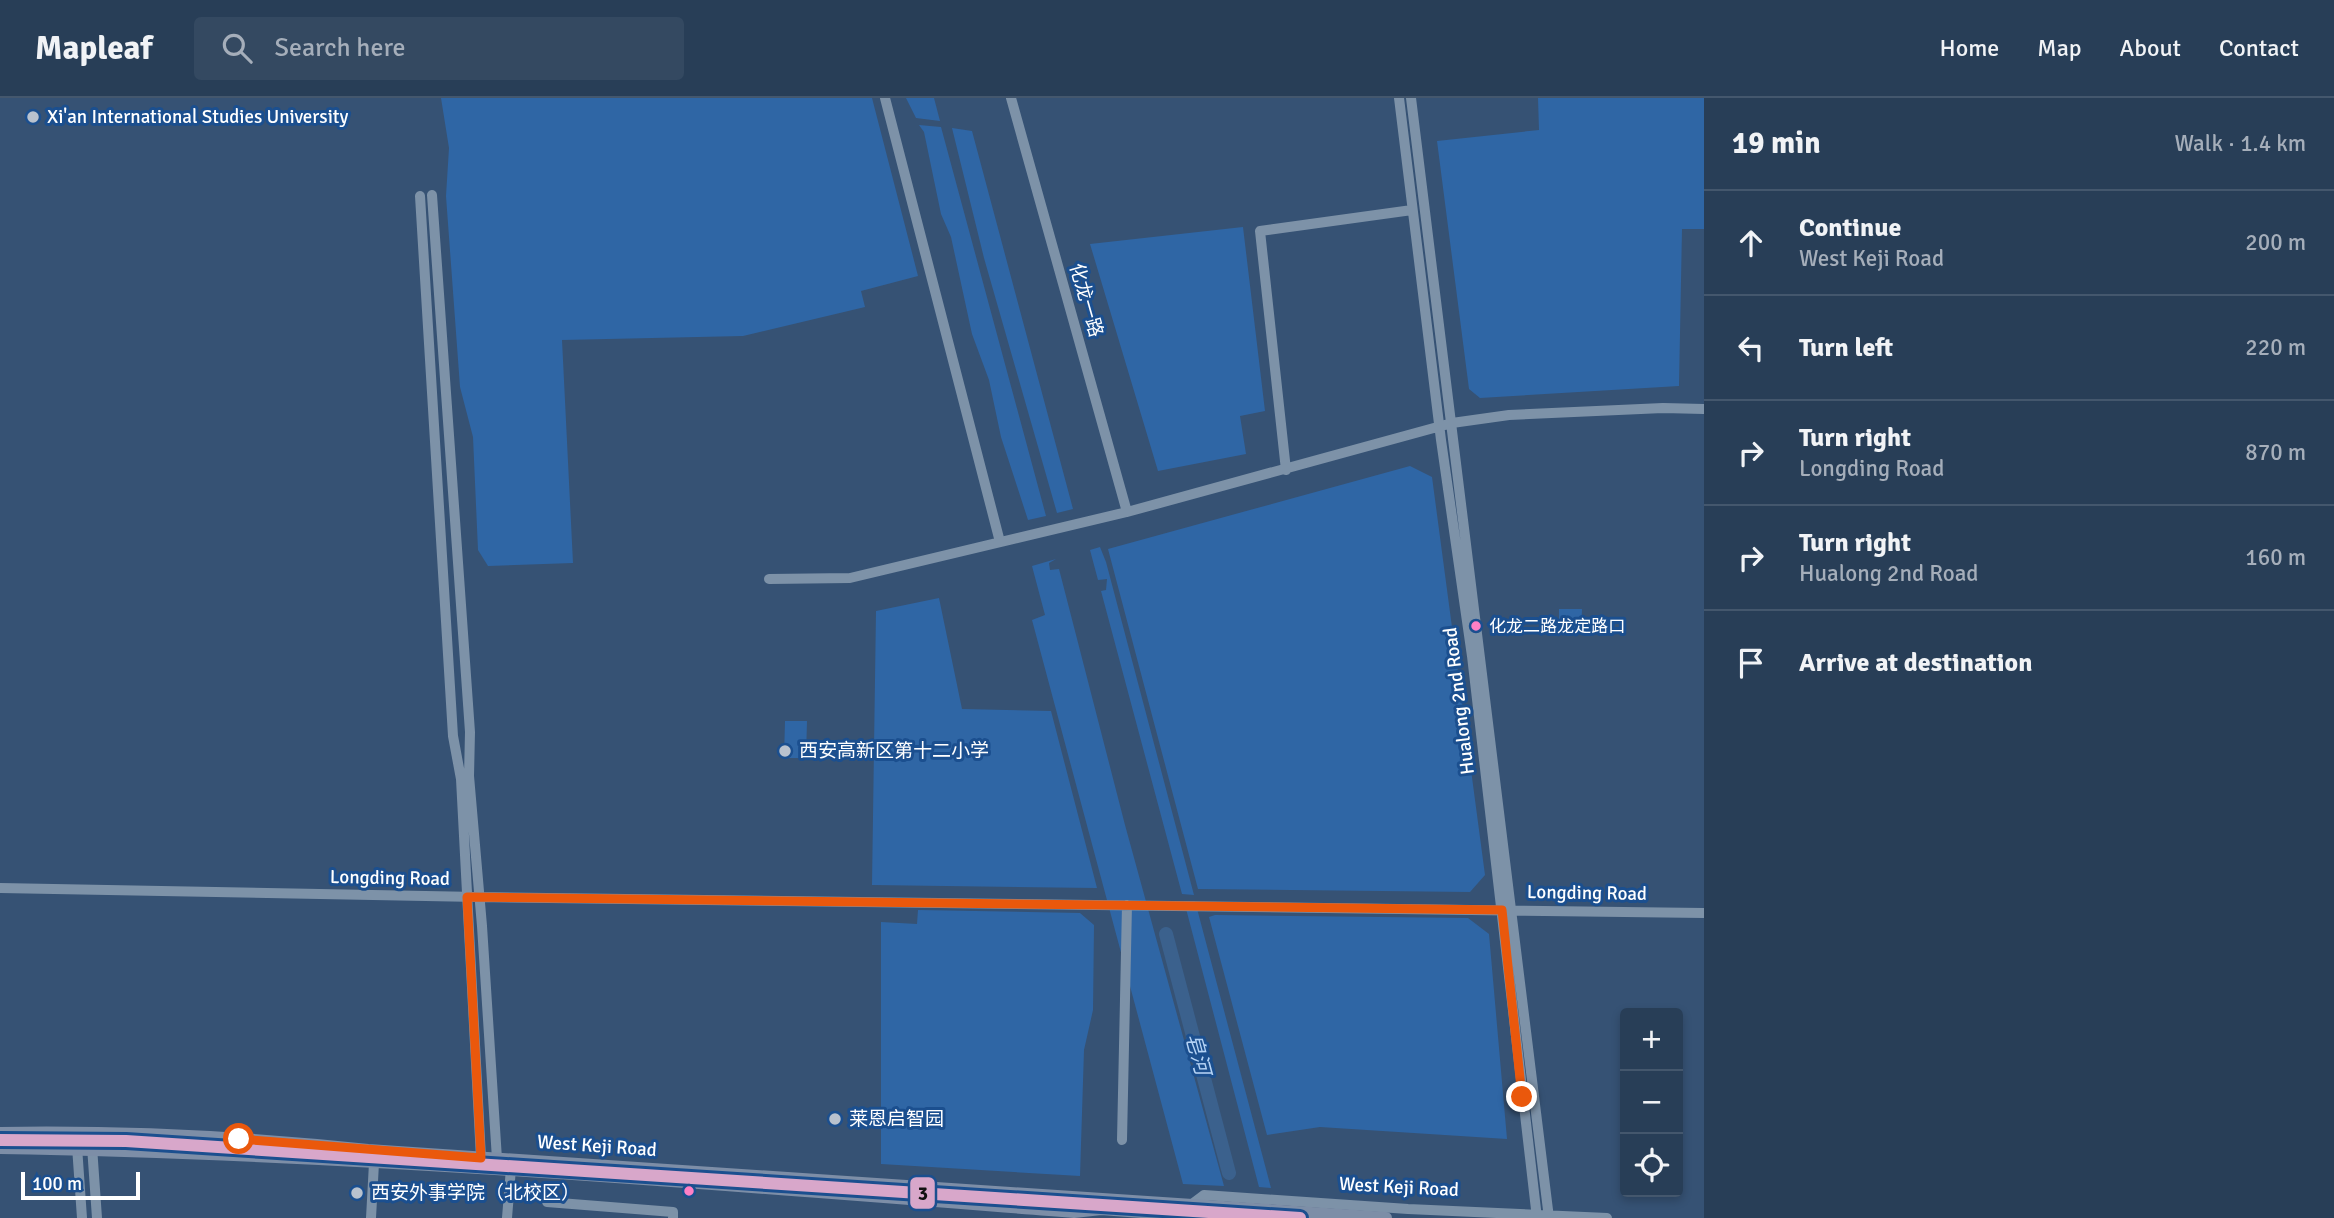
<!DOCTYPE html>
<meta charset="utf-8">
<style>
body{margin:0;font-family:Signika,"Noto Sans SC",sans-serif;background:#344961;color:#f1f3f6}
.controls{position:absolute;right:21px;bottom:21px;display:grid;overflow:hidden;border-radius:7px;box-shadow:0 4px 10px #0003}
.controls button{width:63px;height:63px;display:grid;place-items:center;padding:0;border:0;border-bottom:2px solid #44576d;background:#283e57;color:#f1f3f6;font:35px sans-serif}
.scale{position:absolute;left:21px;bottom:18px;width:119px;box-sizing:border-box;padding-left:7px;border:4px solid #fff;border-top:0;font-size:19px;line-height:24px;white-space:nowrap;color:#fff;-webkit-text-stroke:5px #1b4f8f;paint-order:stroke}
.stop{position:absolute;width:21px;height:21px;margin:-16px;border:5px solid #ea580c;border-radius:50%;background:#fff}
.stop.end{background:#ea580c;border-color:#fff;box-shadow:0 2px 7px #0008}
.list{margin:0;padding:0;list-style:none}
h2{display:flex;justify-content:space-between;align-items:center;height:91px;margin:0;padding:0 28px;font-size:30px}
h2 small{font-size:23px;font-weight:400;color:#a5aeba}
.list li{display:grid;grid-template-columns:46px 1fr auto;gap:21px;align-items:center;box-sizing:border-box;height:105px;padding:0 28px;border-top:2px solid #44576d}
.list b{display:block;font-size:26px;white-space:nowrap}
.list p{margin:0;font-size:23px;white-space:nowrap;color:#a5aeba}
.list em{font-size:23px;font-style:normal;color:#a5aeba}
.icon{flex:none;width:38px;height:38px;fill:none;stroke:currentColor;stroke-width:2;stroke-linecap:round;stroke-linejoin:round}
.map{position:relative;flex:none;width:1704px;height:1120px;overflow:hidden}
header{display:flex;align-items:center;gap:42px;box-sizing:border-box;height:98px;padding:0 35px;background:#283e57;border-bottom:2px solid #44576d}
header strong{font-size:33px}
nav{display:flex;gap:38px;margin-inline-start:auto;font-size:24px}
.search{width:490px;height:63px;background:#344961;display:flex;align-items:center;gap:18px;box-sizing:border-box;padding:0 24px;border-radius:7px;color:#a5aeba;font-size:26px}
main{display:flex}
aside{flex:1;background:#283e57}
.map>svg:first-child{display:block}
</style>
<header>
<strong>Mapleaf</strong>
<div class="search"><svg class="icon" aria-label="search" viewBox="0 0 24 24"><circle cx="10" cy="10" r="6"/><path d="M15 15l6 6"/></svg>Search here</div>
<nav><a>Home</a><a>Map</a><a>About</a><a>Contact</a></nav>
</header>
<main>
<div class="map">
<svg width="1704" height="1120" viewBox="0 0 1704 1120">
<rect width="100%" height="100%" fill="#365274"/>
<!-- green -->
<path fill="#2f66a5" d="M441,0H872L918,178L861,193L865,209L743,238L562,242L573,465L488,468L478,452L473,339L460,289L446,98L449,50Z
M906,0H934L940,23L916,20Z
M1538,0H1704V131H1682L1679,288L1480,300L1469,291L1437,43L1539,32Z
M919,27L941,29L1046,418L1028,422L1001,339L989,282L972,236L951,139L941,116L924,34Z
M952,30L972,33L1073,411L1057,415L984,160Z
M1243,129L1265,313L1240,318L1246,356L1158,373L1090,146Z
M1410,368L1432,379L1485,777L1470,794L1198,791L1108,451Z
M1100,449L1106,464L1194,797L1182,796L1101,493L1106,492L1107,481L1098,482L1090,452Z
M1056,461L1049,465L1050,472L1059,471L1125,727L1224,1088L1183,1086L1032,522L1045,517L1032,468Z
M939,500L962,611L1051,613L1097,790L872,787L876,513Z
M1559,511H1582L1581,535L1559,534Z
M785,623H807L806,660H784Z
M1184,803H1195L1271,1090L1259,1089Z
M918,812L1080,815L1094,827L1093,912L1084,952L1080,1078L881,1066V824L917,826Z
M1215,817L1468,820L1489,836L1507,1041L1320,1029L1267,1037L1209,819Z"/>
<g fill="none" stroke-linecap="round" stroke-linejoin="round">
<!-- river -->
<path stroke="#3b618d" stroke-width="14" d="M1166,836L1229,1075"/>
<!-- minor -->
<path stroke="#7d92a8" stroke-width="10" d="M885,0L1000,444
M1011,0L1127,414
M1399,0L1441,342L1472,558L1537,1120
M1411,0L1549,1120
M432,97L470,634L469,678L482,828L497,1061
M420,98L453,638L461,681L481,1060
M1286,372L1260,133L1412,112
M769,481L850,480L1127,414L1452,325L1509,317L1663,310L1704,311
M0,790L478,799L1704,815
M76,1034L82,1120
M91,1034L97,1120
M1122,1042L1127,807
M547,1104L673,1114V1120
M1192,1106L1204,1097L1408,1111L1607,1120
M371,1120L374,1065
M507,1120L511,1070"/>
<!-- major -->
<path stroke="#7d8ea7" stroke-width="12" d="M0,1035C123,1033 246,1039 368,1052L1386,1120
M0,1050C359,1056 716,1086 1074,1114L1101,1111L1221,1120"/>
<defs>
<path id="metro-1" d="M0,1042L126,1043L1300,1120"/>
</defs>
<!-- metro-1 casing -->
<use href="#metro-1" stroke="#1b4f8f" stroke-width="18"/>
<!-- metro-1 -->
<use href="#metro-1" stroke="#d8a7ca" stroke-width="12"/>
</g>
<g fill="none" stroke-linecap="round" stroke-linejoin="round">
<!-- route -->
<path stroke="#ea580c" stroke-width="9" d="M239,1041L481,1060L467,799L1502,812L1522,999"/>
</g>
<!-- markers -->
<g fill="#b9c2ce" stroke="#1b4f8f" stroke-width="2.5">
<circle cx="33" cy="19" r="7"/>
<circle cx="785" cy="653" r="7"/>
<circle cx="835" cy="1021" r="7"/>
<circle cx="357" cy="1095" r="7"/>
</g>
<g fill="#ff80c5" stroke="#1b4f8f" stroke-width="2.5">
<circle cx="1476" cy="528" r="6"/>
<circle cx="689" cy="1093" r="6"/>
</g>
<g text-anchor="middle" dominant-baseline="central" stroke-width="6" stroke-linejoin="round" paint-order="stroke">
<!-- bus labels -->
<g font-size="17" fill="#fff" stroke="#1b4f8f" text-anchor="start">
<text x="1489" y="528">化龙二路龙定路口</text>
</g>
<!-- poi labels -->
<g font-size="19" fill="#fff" stroke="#1b4f8f" text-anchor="start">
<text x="47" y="19">Xi'an International Studies University</text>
<text x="799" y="653">西安高新区第十二小学</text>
<text x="849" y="1021">莱恩启智园</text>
<text x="371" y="1095">西安外事学院（北校区）</text>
</g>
<!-- street labels -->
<g font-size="19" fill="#fff" stroke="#1b4f8f">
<text transform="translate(1086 202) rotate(74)">化龙一路</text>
<text transform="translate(1459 603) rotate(-97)">Hualong 2nd Road</text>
<text transform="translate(390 780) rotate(1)">Longding Road</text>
<text transform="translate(1587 795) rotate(1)">Longding Road</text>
<text transform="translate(597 1048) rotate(4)">West Keji Road</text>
<text transform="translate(1399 1089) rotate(3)">West Keji Road</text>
</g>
<!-- water labels -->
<g font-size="21" font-style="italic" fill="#b5d3f5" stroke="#1b4f8f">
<text transform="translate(1198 956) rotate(75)">皂河</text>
</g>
</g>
<rect stroke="#1b4f8f" stroke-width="2.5" x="909" y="1078" width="27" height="34" rx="7" fill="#d8a7ca"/>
<g font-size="19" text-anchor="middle" font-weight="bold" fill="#111">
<text x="923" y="1102">3</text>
</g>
</svg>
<div class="controls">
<button>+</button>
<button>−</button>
<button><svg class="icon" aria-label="locate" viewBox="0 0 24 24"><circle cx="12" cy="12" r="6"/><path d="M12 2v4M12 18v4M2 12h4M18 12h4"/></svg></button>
</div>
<div class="scale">100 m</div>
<div class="stop" style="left:239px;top:1041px"></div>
<div class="stop end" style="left:1522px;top:999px"></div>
</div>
<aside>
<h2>19 min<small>Walk · 1.4 km</small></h2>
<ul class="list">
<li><svg class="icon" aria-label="ahead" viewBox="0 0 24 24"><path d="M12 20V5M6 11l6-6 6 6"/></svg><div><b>Continue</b><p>West Keji Road</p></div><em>200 m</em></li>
<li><svg class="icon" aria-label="left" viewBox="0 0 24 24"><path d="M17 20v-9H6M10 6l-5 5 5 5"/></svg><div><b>Turn left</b></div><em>220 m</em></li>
<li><svg class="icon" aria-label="right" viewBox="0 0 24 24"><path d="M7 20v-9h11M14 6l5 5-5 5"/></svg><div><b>Turn right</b><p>Longding Road</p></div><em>870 m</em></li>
<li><svg class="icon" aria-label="right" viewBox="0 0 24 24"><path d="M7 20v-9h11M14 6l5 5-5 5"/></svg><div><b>Turn right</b><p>Hualong 2nd Road</p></div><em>160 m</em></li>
<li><svg class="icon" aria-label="arrive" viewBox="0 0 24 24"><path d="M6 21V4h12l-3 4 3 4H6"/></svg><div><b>Arrive at destination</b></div></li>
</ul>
</aside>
</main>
